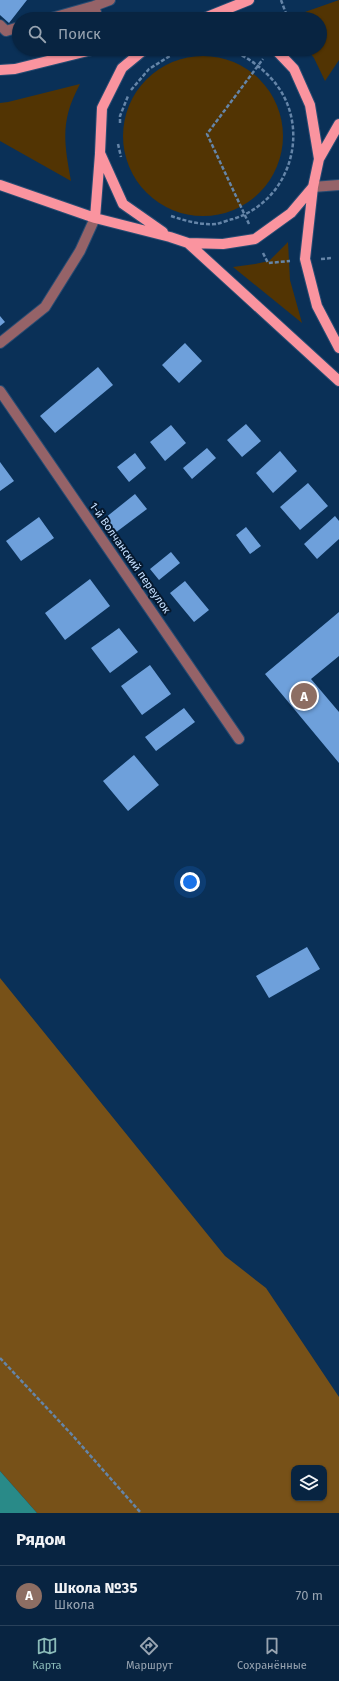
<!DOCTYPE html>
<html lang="ru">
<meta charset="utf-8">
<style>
body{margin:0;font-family:"Fira Sans",sans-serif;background:#112c48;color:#f1f3f6}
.controls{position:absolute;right:12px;bottom:12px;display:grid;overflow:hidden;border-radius:8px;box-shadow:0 1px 3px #0004}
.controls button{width:36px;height:36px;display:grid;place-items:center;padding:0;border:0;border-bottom:1px solid #29415a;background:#082441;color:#f1f3f6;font:20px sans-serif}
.you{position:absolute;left:190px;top:882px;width:14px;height:14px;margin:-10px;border:3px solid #fff;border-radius:50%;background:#1a73e8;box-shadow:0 0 0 6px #1a73e833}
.badge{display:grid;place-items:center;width:26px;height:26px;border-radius:50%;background:#8bbbb9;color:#fff;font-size:13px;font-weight:700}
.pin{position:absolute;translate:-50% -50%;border:2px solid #fff;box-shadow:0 1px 4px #0006}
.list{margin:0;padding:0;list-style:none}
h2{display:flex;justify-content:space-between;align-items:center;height:52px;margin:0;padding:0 16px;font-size:17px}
h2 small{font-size:13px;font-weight:400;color:#98a4b1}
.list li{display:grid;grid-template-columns:26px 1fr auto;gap:12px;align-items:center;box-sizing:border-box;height:60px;padding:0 16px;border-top:1px solid #29415a}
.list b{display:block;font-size:15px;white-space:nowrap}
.list p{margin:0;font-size:13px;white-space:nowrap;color:#98a4b1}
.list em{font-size:13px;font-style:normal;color:#98a4b1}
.icon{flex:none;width:22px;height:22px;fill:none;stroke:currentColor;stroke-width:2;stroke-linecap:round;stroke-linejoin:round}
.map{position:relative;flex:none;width:339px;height:1513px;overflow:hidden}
.search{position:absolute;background:#082441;box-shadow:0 1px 3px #0004;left:12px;right:12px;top:12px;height:44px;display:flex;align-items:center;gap:10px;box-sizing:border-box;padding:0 14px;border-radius:22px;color:#98a4b1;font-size:15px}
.sheet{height:112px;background:#082441}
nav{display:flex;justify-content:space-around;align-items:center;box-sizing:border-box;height:56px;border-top:1px solid #29415a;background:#082441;font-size:11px;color:#98a4b1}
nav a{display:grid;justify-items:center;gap:2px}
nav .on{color:#8bbbb9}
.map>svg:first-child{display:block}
</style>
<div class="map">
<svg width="339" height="1513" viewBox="0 0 339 1513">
<rect width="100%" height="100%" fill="#0a3057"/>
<!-- green -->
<path fill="#523403" d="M339,0V60L325,81L314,58L307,49H320V19H285Z
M123 136a80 80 0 1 1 160 0a80 80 0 1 1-160 0Z
M80,84C60,121 64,142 71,181L0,141V103L8,102Z
M288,242L290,280L302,323L233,267L255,264L269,261Z"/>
<!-- forest -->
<path fill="#775118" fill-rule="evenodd" d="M0,978L225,1256L266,1288L339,1397V1513H37L0,1471ZM294,1468H324V1498H294Z"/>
<!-- water -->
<path fill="#298a88" d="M0,1471L37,1513H0Z"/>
<!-- building -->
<path fill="#6ea0db" d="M0,0H27L9,23L0,15Z
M0,316L5,322L0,326Z
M185,343L202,361L179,383L162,365Z
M98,367L113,385L55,433L40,416Z
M246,424L261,441L242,457L227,440Z
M171,425L186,443L165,461L150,442Z
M207,448L216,458L192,479L183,468Z
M280,451L297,471L273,493L256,473Z
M135,453L146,468L129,482L117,467Z
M0,462L14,481L0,491Z
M308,483L328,506L300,530L280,507Z
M135,494L147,509L111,536L100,522Z
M335,516L339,521V539L317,559L304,544Z
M39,517L54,538L21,561L6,541Z
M246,527L261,546L250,554L236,535Z
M171,552L180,563L159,580L150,569Z
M90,579L110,606L65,640L45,613Z
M185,581L209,610L194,622L170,593Z
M339,612V656L311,679L339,712V763L265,674Z
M119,628L138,652L110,673L91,648Z
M150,665L171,694L142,715L121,686Z
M184,708L195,722L156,751L145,737Z
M134,755L159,785L128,811L103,781Z
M307,947L320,969L269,998L256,976Z"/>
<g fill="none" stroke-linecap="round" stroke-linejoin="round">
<defs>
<path id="minor" d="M94,6L98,19
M48,19L94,6L110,0
M0,25L6,31L19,27
M313,187L339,185
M0,343L45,307L80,251L95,218
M0,391L239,739"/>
<path id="major" d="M202,19L249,0
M145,49L122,68L102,108L100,153L123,204L163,232
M275,49L294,69L310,105L319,159
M0,70L15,69L96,49
M339,124L319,159L313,187L305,259L317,306L339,348
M0,185L95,218L170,237L188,243L223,244L255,239L291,213L313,187
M95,218L100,154
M188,243L339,381"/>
</defs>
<!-- minor casing -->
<use href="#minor" stroke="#284c72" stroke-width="12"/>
<!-- major casing -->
<use href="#major" stroke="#284c72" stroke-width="12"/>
<!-- path -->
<path stroke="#6585a8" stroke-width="2.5" stroke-dasharray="4 2" stroke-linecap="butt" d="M281,0L288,19
M131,90L149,69L173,54L199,49
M120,123V116L128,96
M118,144L121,157
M171,216C186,221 200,225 216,224C221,223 228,220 233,219C294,200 313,122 270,77C259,66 247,56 232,52C225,50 216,50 208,49
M249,224L207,134L263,59
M263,253L268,263L290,261
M321,259L332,258
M0,1358L74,1437L141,1513"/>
<!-- minor -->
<use href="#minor" stroke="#956368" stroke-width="10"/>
<!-- major -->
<use href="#major" stroke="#fa949f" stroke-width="10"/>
</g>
<g text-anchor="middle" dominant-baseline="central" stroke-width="4" stroke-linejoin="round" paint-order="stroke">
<!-- street labels -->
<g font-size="11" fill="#c6e0ff" stroke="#05182e">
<text transform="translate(130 558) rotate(55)">1-й Волчанский переулок</text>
</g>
</g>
</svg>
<div class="controls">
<button><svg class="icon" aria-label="layers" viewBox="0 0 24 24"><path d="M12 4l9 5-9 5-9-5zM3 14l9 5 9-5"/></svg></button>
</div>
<div class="you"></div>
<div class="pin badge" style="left:304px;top:696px;background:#8d6e63">A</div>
<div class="search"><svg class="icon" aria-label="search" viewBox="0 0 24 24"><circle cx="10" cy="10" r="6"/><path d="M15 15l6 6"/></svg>Поиск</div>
</div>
<section class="sheet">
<h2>Рядом<small></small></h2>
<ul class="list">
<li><span class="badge" style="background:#8d6e63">A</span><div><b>Школа №35</b><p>Школа</p></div><em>70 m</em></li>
</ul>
</section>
<nav>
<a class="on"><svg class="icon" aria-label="map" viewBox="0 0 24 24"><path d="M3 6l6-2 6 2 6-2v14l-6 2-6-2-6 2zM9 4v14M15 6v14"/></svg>Карта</a>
<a><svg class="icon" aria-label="directions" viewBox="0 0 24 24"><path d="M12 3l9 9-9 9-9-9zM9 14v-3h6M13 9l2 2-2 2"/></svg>Маршрут</a>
<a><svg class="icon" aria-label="saved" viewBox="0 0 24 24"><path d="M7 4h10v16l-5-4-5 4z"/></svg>Сохранённые</a>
</nav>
